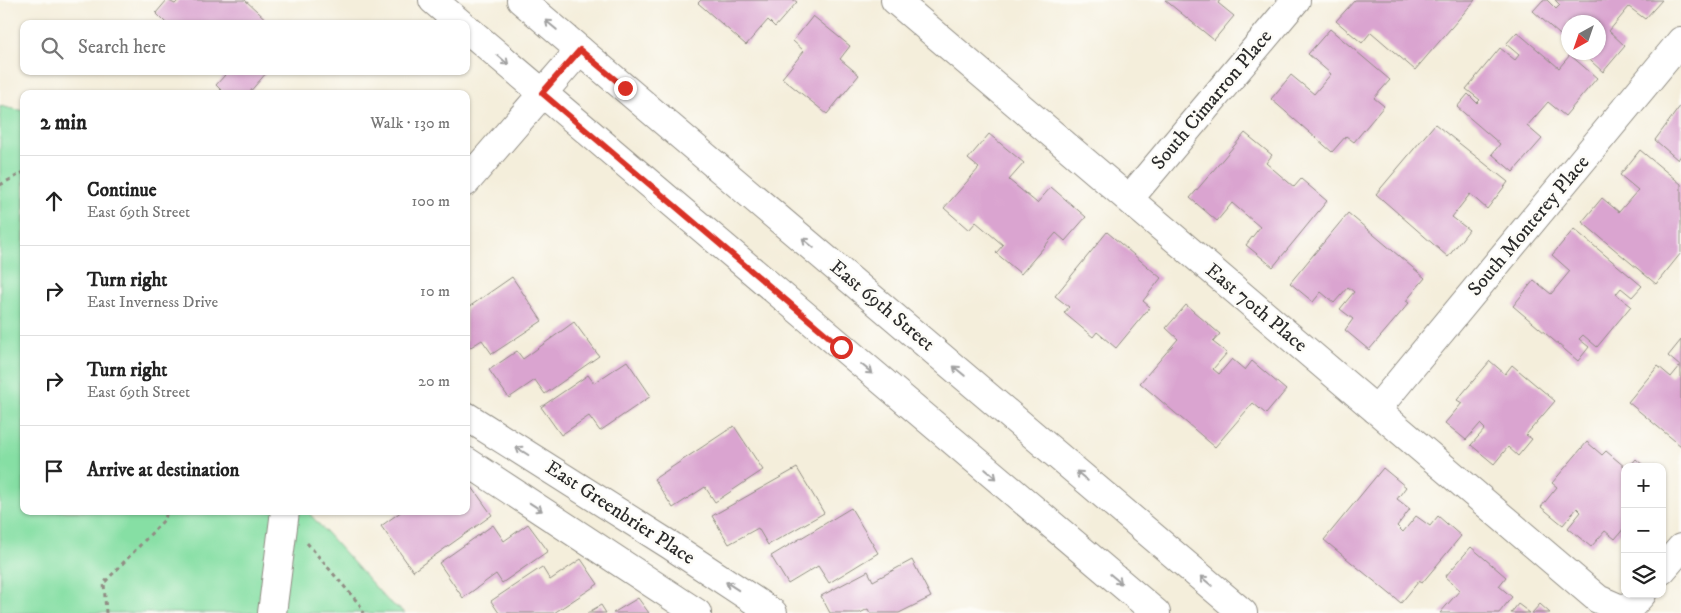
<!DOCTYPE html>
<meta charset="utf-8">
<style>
body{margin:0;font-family:"IM FELL DW Pica",serif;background:#f6f6f6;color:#222}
.controls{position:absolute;right:15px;bottom:15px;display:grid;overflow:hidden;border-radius:10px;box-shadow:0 1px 4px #0004}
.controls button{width:45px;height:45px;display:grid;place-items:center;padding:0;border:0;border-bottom:1px solid #e0e0e0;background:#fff;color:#222;font:25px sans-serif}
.compass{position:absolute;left:1561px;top:15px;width:45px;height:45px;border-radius:50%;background:#fff;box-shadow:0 1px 4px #0004;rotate:220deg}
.stop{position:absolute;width:15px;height:15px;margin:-11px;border:4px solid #d93025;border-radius:50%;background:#fff}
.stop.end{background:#d93025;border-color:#fff;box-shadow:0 1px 5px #0008}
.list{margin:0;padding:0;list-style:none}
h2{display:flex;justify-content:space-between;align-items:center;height:65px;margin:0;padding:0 20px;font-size:21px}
h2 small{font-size:16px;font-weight:400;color:#767676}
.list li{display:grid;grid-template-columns:32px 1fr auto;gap:15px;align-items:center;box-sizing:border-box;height:90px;padding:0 20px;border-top:1px solid #e0e0e0}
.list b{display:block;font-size:19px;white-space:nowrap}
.list p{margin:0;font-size:16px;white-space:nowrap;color:#767676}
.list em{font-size:16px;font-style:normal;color:#767676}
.icon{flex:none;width:28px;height:28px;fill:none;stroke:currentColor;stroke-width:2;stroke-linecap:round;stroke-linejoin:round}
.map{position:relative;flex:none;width:1681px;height:613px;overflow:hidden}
.search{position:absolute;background:#fff;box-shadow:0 1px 4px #0004;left:20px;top:20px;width:450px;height:55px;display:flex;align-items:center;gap:12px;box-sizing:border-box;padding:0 18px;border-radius:10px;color:#767676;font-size:19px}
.panel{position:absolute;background:#fff;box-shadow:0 1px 4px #0004;left:20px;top:90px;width:450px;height:425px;border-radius:10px}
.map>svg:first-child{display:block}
</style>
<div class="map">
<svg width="1681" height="613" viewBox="0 0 1681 613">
<rect width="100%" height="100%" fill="#fdfcf7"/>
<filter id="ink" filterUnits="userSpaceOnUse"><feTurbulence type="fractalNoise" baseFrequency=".02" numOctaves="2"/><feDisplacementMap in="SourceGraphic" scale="10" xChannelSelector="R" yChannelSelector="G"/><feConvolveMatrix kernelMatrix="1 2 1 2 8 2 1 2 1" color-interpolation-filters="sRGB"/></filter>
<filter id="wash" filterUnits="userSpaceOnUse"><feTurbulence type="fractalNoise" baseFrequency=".0096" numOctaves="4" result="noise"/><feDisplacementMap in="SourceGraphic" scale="20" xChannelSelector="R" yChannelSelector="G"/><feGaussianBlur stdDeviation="1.12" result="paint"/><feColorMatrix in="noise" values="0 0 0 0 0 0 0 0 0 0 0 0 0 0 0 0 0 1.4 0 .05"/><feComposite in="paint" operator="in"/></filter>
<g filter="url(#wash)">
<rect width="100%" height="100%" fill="#f4eedb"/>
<!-- green -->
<path fill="#86dfa4" stroke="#588568" d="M0,106L24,111V511H307L388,601L405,613H0Z"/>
<g id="blocks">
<!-- building -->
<path fill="#daa4d0" d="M167,0L175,4L179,0H245L271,24H167L156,13Z
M701,0H794L797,2L775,27L768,20L746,45L698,3Z
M1165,0H1220L1218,3L1234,16L1214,40Z
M1355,0H1475L1415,70L1371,32L1362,43L1336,21Z
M1543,0H1547L1556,9L1560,5L1555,0H1662L1645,19L1629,7L1609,31L1625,46L1603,72L1581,52H1598V22H1568V42L1533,11Z
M813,16L850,46L840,59L859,75L827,114L782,78L804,51L793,41Z
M1330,29L1390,80L1374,98L1384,106L1354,142L1346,136L1332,152L1271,99L1291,75L1314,94L1331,74L1308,54Z
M1517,32L1559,68L1570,55L1597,78L1565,116L1548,102L1527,126L1542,139L1513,172L1492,154L1500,144L1457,107L1468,94L1477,103L1480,100L1466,89L1500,48L1515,60L1519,55L1506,44Z
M220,71H268L248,94H225L216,85L225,75Z
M1681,105V155L1678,160L1655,140Z
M1435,124L1508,182L1487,209L1470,194L1452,217L1469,230L1448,257L1376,194Z
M1245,133L1272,155L1266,163L1294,187L1301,179L1327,201L1273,267L1246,245L1260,227L1232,203L1217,221L1190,198Z
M989,134L1024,163L1009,180L1037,203L1051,187L1086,217L1065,241L1056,233L1021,274L996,253L1003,245L976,222L969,230L944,208L979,168L968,159Z
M1640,150L1681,184V253L1656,284L1582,222L1602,198L1619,212L1638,190L1620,175Z
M1348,213L1425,278L1406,301L1409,303L1369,350L1345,330L1353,319L1340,309L1354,292L1348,287L1334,303L1321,292L1313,302L1290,283Z
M1574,229L1642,286L1632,297L1621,288L1616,294L1631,306L1597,347L1583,335L1579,339L1589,347L1578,361L1513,306L1534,280L1551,294L1570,271L1552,255Z
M1107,232L1161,278L1143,301L1150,307L1116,348L1097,332L1093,337L1064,313L1069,307L1055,296Z
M512,277L542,321L492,354L482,340L466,350V309Z
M1186,305L1220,334L1213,342L1227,353L1213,369L1219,374L1232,359L1245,370L1252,361L1286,390L1266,414L1253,403L1215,447L1140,383L1178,339L1166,328Z
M574,322L599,356L545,394L535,380L509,398L489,370L517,351L523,359Z
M1681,340V446L1628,402L1658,366L1671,377L1680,366L1668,356Z
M627,361L651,396L600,431L589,416L561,435L541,407L588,375L594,383Z
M1490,361L1505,374L1512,365L1555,401L1526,435L1532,439L1518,456L1508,447L1494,464L1471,445L1485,429L1480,424L1466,440L1445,423L1462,403L1457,400Z
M734,426L763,470L715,502L705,487L673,508L654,479Z
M1587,442L1602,455L1606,451L1625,467V527L1615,539L1605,531L1591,547L1568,528L1581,512L1577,508L1563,525L1541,507L1557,487L1552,483Z
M1636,459L1645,467H1629Z
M797,468L824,513L768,545L758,528L729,544L712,516Z
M1383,468L1406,487L1397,499L1410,509L1397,526L1403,532L1416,516L1430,526L1438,516L1461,536L1422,583L1419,581L1401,603L1324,540Z
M472,487L492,515L413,571L381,526L402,511H466V491Z
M851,508L878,553L829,583L818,566L788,584L771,556Z
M528,524L548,551L502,583L496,574L463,598L439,563L493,525L504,541Z
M1471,547L1506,577L1499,586L1512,597L1499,613H1440L1460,590L1445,577Z
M581,559L598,584L554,613H499L491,601L542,567L550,580Z
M912,560L931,597L899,613H870L868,609L860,613H830L821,596L868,571L873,581Z
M638,598L649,613H613Z
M1518,604L1530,613H1511Z
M1540,604L1550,613H1532Z
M601,605L606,613H587Z"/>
</g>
</g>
<g filter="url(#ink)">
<use href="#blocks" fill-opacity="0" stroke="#908c83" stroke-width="1"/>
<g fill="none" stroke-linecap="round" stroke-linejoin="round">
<defs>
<path id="minor" d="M895,0L1598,599L1621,609L1632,605L1642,594
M466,182L580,50
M1129,199L1296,0
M1376,410L1681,41
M466,416L670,545L773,613
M466,461L697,613
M1662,570L1681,548
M272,613L285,511"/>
<path id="major" d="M433,0L461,24
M521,0L1243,613
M466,28L1156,613"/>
</defs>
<!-- minor casing -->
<use href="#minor" stroke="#908c83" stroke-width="30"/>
<!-- major casing -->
<use href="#major" stroke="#908c83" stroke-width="30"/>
<!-- path -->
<path stroke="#908c83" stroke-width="3" stroke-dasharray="4 4" stroke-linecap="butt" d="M0,185L24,172
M307,543L360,605L363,613
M106,613L104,583L165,519L167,511"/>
<!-- minor -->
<use href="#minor" stroke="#fff" stroke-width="28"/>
<!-- major -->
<use href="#major" stroke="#fff" stroke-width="28"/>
</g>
<!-- one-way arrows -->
<defs><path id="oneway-shaft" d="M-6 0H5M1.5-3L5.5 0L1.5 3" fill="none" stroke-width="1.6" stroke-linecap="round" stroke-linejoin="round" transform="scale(1.25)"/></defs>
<g stroke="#a0a0a0">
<use href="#oneway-shaft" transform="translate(551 25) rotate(-140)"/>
<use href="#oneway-shaft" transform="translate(503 60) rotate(41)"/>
<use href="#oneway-shaft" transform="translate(808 243) rotate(-140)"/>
<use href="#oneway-shaft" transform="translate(867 369) rotate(40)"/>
<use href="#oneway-shaft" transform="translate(959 371) rotate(-140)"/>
<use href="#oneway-shaft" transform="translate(522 451) rotate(-148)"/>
<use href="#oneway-shaft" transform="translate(991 474) rotate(40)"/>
<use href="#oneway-shaft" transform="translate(1082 476) rotate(-140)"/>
<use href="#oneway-shaft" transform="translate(536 507) rotate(33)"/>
<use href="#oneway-shaft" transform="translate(1116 579) rotate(40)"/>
<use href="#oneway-shaft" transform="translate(1206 581) rotate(-140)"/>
<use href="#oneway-shaft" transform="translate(732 586) rotate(-147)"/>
</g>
</g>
<g fill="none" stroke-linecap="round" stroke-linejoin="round" filter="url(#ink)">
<!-- route -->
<path stroke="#d93025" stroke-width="6" d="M625,88L580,50L542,93L841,347"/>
</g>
<g text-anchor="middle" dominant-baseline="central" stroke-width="5" stroke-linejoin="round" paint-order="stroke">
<!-- street labels -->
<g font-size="20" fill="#2b2b2b" stroke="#fdfcf7">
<text transform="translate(1212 100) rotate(-50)">South Cimarron Place</text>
<text transform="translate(1529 226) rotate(-50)">South Monterey Place</text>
<text transform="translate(882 306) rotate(40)">East 69th Street</text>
<text transform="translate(1256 308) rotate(40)">East 70th Place</text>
<text transform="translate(620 513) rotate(33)">East Greenbrier Place</text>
</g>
</g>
</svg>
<div class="controls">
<button>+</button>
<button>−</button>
<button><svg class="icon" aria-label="layers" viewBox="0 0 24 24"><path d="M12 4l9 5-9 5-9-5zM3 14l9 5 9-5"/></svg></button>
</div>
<svg class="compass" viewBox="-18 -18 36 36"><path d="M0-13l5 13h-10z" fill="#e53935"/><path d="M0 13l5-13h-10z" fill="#767676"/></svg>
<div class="stop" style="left:841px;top:347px"></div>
<div class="stop end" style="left:625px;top:88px"></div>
<div class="search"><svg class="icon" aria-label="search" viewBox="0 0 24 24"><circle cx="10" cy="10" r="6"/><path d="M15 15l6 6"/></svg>Search here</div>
<section class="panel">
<h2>2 min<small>Walk · 130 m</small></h2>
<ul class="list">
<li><svg class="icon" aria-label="ahead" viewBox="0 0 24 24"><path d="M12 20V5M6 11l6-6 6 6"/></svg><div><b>Continue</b><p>East 69th Street</p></div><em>100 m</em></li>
<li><svg class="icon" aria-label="right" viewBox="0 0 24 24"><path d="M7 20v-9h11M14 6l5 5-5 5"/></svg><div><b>Turn right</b><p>East Inverness Drive</p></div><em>10 m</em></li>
<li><svg class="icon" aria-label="right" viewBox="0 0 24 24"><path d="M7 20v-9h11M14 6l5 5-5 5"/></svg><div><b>Turn right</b><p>East 69th Street</p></div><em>20 m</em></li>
<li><svg class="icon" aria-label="arrive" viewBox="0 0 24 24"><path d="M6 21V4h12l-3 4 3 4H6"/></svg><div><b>Arrive at destination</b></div></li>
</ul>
</section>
</div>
